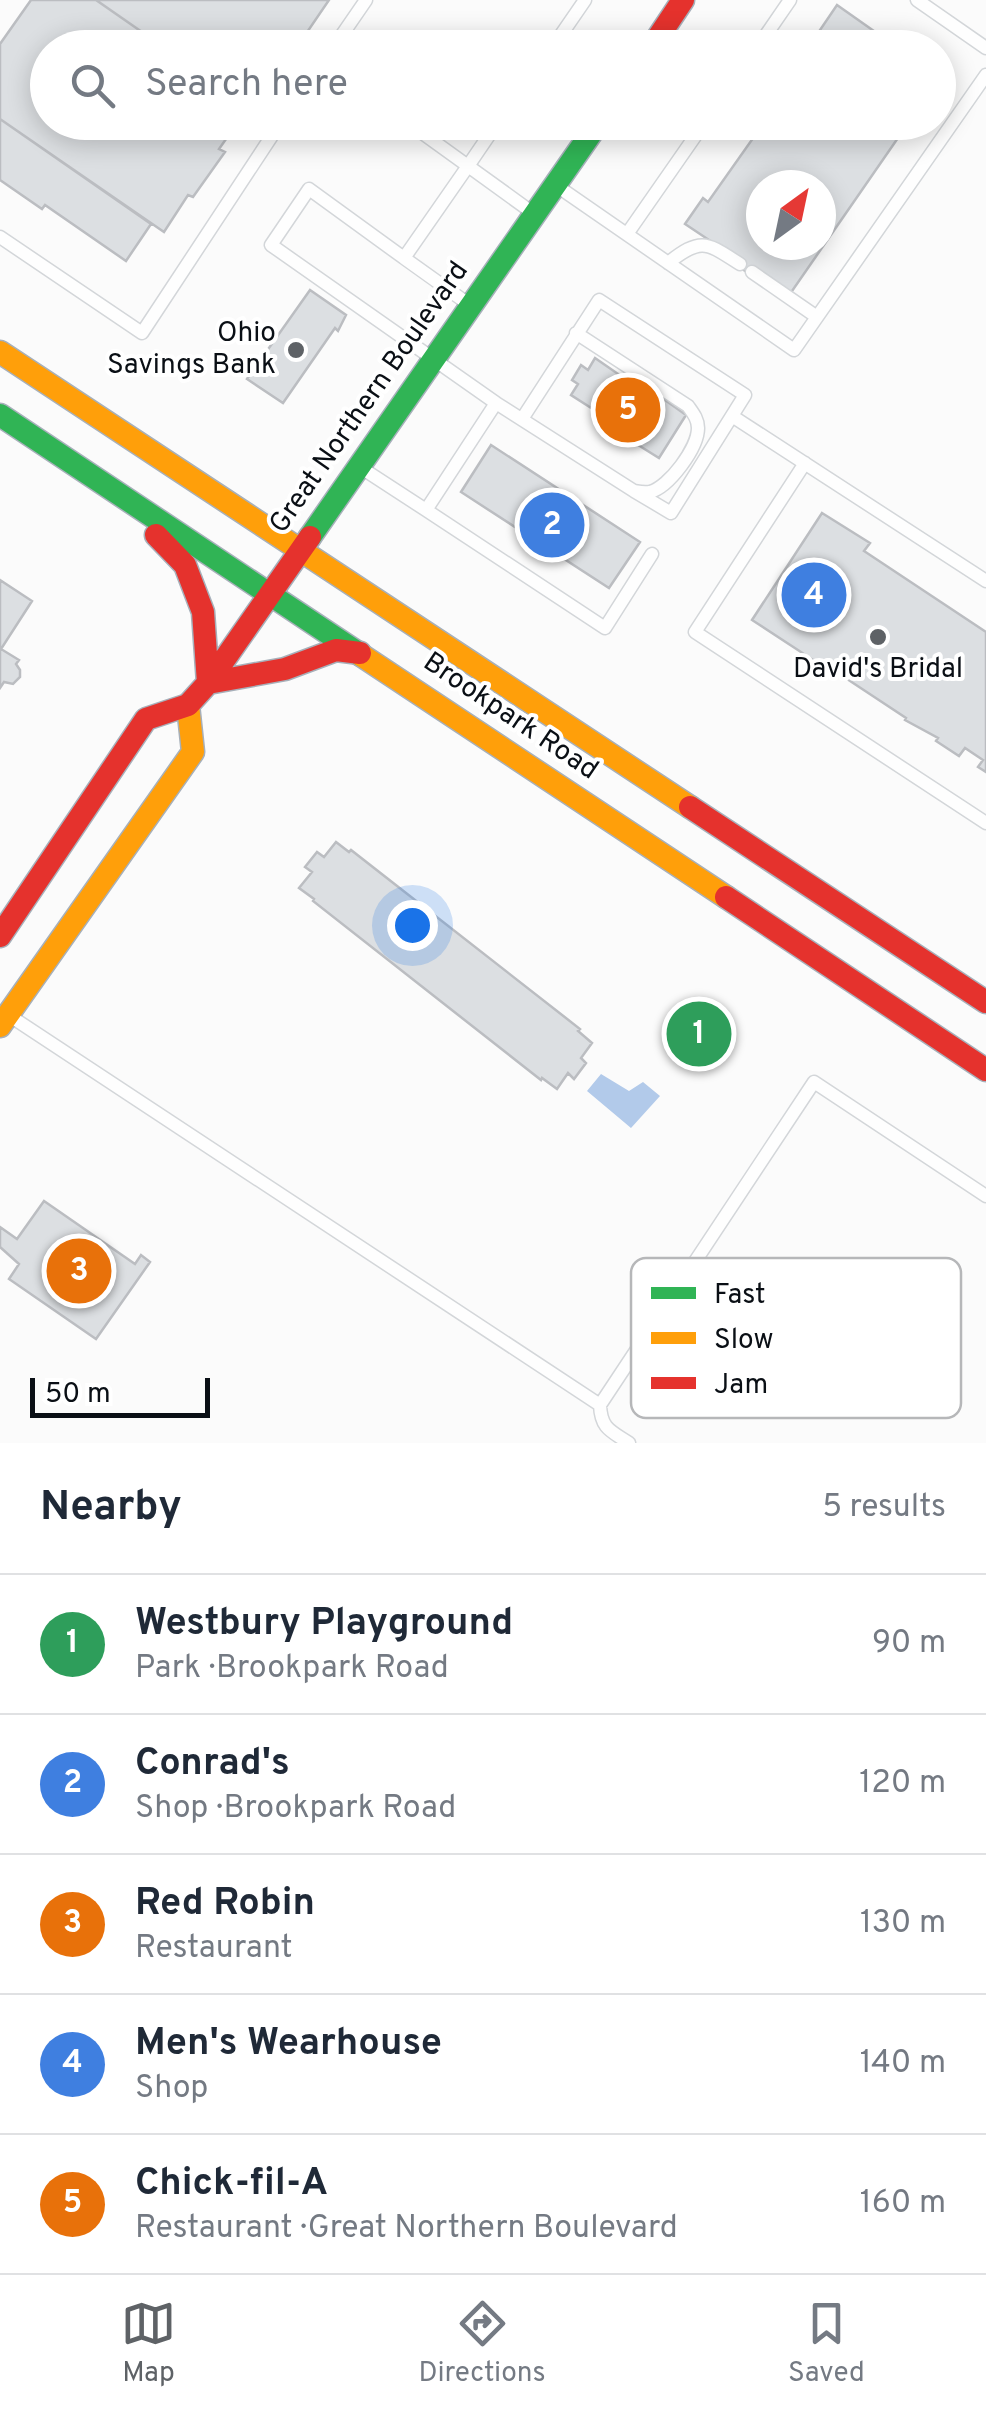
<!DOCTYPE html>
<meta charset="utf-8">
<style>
body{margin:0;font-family:Overpass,sans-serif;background:#f6f6f7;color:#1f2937}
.compass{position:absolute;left:746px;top:170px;width:90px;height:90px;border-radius:50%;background:#fff;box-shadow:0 5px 25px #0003;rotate:33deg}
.scale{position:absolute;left:30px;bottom:25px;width:180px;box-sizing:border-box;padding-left:10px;border:5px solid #0a0f15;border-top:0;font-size:28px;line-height:35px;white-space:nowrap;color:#0a0f15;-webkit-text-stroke:8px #fff;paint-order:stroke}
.you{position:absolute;left:412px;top:925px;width:35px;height:35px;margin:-25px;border:8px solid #fff;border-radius:50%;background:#1a73e8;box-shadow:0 0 0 15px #1a73e833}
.badge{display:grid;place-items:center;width:65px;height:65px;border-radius:50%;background:#5e6266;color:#fff;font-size:32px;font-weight:700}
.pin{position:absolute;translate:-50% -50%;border:5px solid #fff;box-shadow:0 2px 10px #0006}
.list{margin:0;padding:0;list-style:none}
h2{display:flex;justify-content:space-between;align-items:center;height:130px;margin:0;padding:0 40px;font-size:42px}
h2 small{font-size:32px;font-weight:400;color:#747a83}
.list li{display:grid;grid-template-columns:65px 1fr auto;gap:30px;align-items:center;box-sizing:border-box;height:140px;padding:0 40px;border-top:2px solid #e0e1e3}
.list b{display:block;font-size:38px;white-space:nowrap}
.list p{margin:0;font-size:32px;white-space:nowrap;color:#747a83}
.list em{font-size:32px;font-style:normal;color:#747a83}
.icon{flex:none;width:55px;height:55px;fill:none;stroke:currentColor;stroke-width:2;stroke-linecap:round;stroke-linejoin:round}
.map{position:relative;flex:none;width:986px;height:1443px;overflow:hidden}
.search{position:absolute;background:#fff;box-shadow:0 5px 25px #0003;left:30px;right:30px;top:30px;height:110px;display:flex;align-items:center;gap:25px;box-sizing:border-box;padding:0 35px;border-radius:55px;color:#747a83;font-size:38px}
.sheet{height:830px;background:#fff}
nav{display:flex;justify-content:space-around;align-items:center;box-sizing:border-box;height:140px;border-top:2px solid #e0e1e3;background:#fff;font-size:28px;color:#747a83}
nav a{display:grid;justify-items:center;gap:5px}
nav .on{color:#5e6266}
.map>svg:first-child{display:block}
</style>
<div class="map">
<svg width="986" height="1443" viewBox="0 0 986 1443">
<rect width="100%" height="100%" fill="#fbfbfb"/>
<!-- green -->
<path fill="#e8f1fc" d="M695,1004L730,1030L703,1065L668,1038Z"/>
<!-- water -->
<path fill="#b2caea" d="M601,1074L629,1091L643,1082L660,1096L631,1128L587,1091Z"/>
<!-- building -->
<path fill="#dcdfe2" stroke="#bbbdc1" stroke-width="2.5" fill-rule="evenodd" d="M31,0H96L165,48H48V122H238L219,149L225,152L193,197L188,195L164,232L0,119V44Z
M96,0H329L297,47L293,45L291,48H165Z
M837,5L898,48H816L825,33L820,30Z
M0,119L151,224L126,261L45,205L42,209L0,180Z
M755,122H909L790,294L750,274L739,267L742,262L685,224L703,198L708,202L756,134L750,129ZM761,185H821V245H761Z
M310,290L346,315L338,331L335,328L283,403L247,379Z
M595,358L631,383L633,379L648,388L686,415L659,458L595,418L599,413L571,395L578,384L572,380L581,365L588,370Z
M491,445L640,542L609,588L461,492Z
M822,513L870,543L864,551L986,632V772L978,767L983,760L965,748L959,756L936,741L938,738L905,720L906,718L838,673L836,675L752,620Z
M0,580L32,601L1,649L19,660L16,664L20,670V677L13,684L4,682L0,688Z
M336,842L349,852L351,850L580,1029L578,1031L592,1043L581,1058L586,1063L574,1079L568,1073L557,1089L542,1078L541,1080L313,901L314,899L299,888L312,872L305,867L317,852L324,857Z
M44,1201L135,1264L141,1255L150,1262L96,1339L9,1279L19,1264L0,1247V1227L17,1239Z"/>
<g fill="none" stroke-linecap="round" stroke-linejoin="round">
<defs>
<path id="lane" d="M917,0L986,48
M333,48L366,0
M552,48L585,0
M757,48L790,0
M407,122L468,166L498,122
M557,186L794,350L986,75
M627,234L705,122
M0,237L142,333L281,122
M668,263C702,236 707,243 740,264
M752,272L817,317
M467,303L404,258L468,166L533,213
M496,403L634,491C640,492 643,493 650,492C669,487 698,448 698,428C698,419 693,413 688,406L576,333
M732,416L986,581
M522,419L599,300L745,395L671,513L634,491
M805,463L695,632L986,823
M363,469L426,510L496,403L271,245L309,189L404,258
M426,510L605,628L652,554
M10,1016L600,1405L814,1082L986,1196
M600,1405C601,1429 611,1431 629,1443"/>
<path id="fast" d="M0,415L361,655
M310,537L599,122"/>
<path id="slow" d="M0,352L690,807
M361,655L726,897
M0,1026L193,752L188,705"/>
<path id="jam" d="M651,48L683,0
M156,535L185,565L203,612L208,683
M208,683L285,669L336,650L360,653
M690,807L986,1002
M726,897L986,1070
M0,936L146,719L188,705L208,683L310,537"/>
</defs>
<!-- lane casing -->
<use href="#lane" stroke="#d3d6d9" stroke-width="15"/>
<!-- fast casing -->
<use href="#fast" stroke="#a7b0ba" stroke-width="25"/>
<!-- slow casing -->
<use href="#slow" stroke="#a7b0ba" stroke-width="25"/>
<!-- jam casing -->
<use href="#jam" stroke="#a7b0ba" stroke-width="25"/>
<!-- lane -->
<use href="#lane" stroke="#fefefe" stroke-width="12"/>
<!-- fast -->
<use href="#fast" stroke="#30b455" stroke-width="22"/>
<!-- slow -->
<use href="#slow" stroke="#ff9f0a" stroke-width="22"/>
<!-- jam -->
<use href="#jam" stroke="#e5322d" stroke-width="22"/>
</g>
<!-- markers -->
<g fill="#5e6266" stroke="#fff" stroke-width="4">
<circle cx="296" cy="350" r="10"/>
<circle cx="878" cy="637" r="10"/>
</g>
<g text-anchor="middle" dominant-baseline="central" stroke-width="8" stroke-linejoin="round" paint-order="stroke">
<!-- poi labels -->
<g font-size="28" fill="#0a0f15" stroke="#fff" text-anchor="end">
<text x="276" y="334">Ohio<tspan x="276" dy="32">Savings Bank</tspan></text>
<text x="878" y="670" text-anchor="middle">David's Bridal</text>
</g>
<!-- street labels -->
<g font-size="28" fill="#0a0f15" stroke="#fff">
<text transform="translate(370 398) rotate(-55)">Great Northern Boulevard</text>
<text transform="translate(510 717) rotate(34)">Brookpark Road</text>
</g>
</g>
<!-- legend -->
<rect x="631" y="1258" width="330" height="160" rx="15" fill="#fff" stroke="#b6b7b9" stroke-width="2.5"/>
<rect x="651" y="1287" width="45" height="12" fill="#30b455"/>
<rect x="651" y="1332" width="45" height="12" fill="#ff9f0a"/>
<rect x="651" y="1377" width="45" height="12" fill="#e5322d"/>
<g font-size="28" fill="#0a0f15">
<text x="714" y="1303">Fast</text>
<text x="714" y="1348">Slow</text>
<text x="714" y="1393">Jam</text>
</g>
</svg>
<svg class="compass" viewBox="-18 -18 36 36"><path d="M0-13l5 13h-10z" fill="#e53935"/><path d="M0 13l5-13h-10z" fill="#747a83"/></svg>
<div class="scale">50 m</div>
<div class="you"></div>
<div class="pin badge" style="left:699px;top:1034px;background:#2e9e5b">1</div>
<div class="pin badge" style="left:552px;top:525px;background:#3f7fe0">2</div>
<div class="pin badge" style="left:79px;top:1271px;background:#e8710a">3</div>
<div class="pin badge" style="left:814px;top:595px;background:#3f7fe0">4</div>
<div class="pin badge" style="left:628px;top:410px;background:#e8710a">5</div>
<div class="search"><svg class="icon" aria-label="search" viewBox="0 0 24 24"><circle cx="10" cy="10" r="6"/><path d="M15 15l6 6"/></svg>Search here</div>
</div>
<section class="sheet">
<h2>Nearby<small>5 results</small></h2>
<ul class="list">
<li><span class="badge" style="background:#2e9e5b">1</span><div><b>Westbury Playground</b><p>Park · Brookpark Road</p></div><em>90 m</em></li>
<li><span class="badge" style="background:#3f7fe0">2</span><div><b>Conrad's</b><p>Shop · Brookpark Road</p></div><em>120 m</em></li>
<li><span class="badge" style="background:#e8710a">3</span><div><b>Red Robin</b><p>Restaurant</p></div><em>130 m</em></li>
<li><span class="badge" style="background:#3f7fe0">4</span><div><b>Men's Wearhouse</b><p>Shop</p></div><em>140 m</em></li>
<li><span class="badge" style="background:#e8710a">5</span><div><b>Chick-fil-A</b><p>Restaurant · Great Northern Boulevard</p></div><em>160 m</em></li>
</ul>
</section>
<nav>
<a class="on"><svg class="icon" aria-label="map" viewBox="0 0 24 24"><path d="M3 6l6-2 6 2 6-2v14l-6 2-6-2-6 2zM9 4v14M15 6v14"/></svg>Map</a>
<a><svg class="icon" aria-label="directions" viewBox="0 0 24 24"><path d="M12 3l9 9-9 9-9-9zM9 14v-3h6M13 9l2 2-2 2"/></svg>Directions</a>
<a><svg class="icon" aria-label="saved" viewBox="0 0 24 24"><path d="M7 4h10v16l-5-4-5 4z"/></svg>Saved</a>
</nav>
